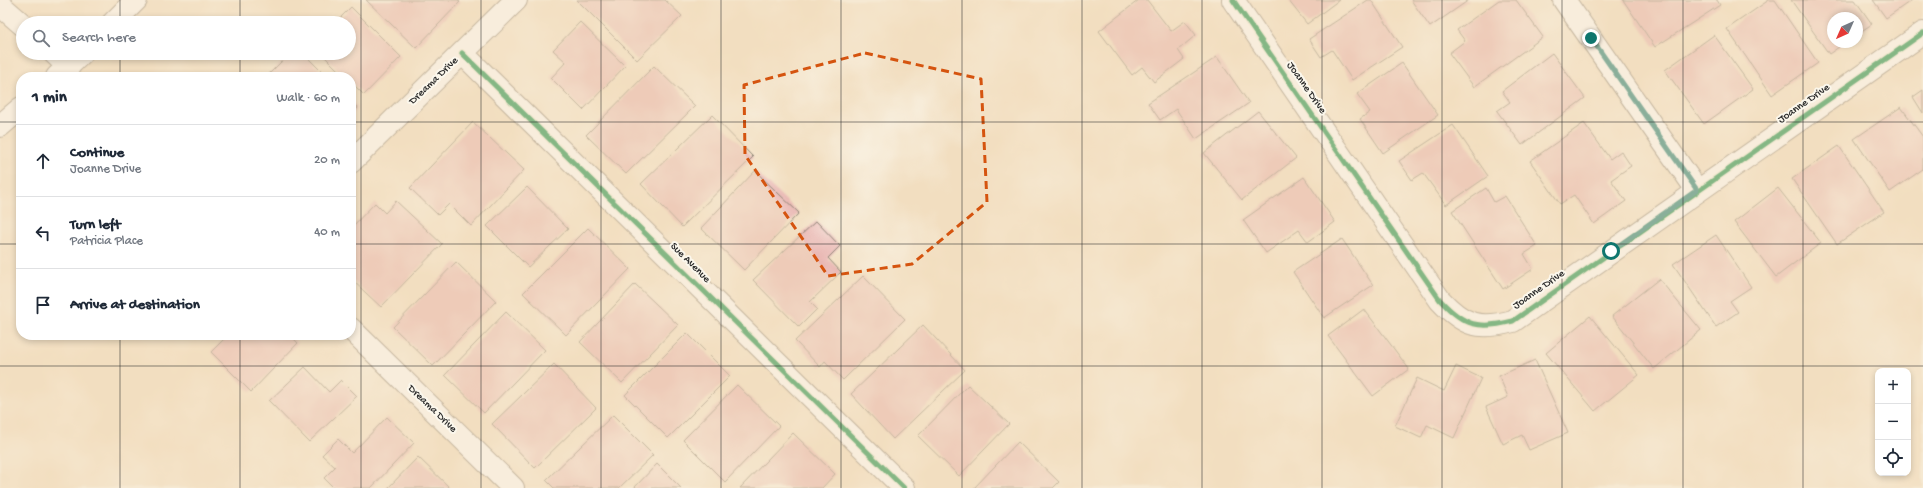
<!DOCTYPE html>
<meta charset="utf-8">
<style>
body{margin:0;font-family:"Gochi Hand",sans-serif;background:#f2f2f3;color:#1f2937}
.controls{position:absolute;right:12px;bottom:12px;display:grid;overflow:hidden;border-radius:8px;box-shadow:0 2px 6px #0003}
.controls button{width:36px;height:36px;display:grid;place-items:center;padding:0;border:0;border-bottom:1px solid #e0e1e3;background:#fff;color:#1f2937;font:20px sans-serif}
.compass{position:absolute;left:1827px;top:12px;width:36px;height:36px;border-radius:50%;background:#fff;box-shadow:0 2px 6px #0003;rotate:225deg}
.stop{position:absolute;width:12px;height:12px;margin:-9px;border:3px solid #0f766e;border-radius:50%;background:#fff}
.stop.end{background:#0f766e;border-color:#fff;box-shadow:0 1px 4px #0008}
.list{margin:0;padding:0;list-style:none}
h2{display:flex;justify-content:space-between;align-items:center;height:52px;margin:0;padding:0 16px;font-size:17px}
h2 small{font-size:13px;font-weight:400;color:#747a83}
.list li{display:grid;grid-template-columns:26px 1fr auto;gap:12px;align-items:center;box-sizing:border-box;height:72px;padding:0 16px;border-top:1px solid #e0e1e3}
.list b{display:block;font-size:15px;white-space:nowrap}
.list p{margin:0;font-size:13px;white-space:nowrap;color:#747a83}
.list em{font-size:13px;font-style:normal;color:#747a83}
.icon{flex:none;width:22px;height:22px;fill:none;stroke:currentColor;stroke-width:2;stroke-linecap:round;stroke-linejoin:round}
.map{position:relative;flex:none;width:1923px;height:488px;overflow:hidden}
.search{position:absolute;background:#fff;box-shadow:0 2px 6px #0003;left:16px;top:16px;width:340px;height:44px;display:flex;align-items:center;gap:10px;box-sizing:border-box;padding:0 14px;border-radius:22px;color:#747a83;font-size:15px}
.panel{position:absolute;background:#fff;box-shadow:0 2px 6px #0003;left:16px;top:72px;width:340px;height:268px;border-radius:16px}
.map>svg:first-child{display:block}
</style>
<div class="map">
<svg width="1923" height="488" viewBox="0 0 1923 488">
<rect width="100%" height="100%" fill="#fbf7ec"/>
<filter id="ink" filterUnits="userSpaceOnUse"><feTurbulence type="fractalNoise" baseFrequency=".025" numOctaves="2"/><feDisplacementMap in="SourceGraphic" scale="8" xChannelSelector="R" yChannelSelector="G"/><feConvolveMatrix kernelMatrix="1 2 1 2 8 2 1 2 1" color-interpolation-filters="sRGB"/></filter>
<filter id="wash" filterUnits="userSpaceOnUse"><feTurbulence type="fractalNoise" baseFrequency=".012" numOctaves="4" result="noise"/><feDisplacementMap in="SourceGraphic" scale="16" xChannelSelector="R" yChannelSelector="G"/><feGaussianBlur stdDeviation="0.9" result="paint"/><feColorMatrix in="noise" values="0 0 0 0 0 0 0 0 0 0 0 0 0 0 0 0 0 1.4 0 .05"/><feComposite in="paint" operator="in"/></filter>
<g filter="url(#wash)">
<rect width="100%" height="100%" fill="#f2dec0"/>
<g id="blocks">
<!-- building -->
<path fill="#e8b4b0" d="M366,0H458L460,2L416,48Z
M577,0H665L682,16L637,60Z
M1139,0H1147L1171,31L1185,21L1196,35L1178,50L1184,59L1154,82L1142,67L1132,75L1099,31Z
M1288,0H1339L1307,24Z
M1368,0H1371L1402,47L1352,80L1332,50L1321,57L1309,39Z
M1411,0H1469L1430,27Z
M1499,0H1516L1543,37L1474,87L1449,53L1465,41L1457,30Z
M1623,0H1717L1720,5L1655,47Z
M1769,0H1775L1818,63L1772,95L1727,29Z
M1791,0H1855L1872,24L1857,34V18H1833V42H1846L1829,54Z
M1873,0H1912L1886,18Z
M351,7L401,57L364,95L351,82V77H345L321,53H349V23H335Z
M580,22L625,66L583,110L551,78L566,62L553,50Z
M1714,35L1753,89L1704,124L1665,70Z
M290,53H303L327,77H266Z
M1552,53L1585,98L1522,145L1497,111L1510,102L1502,91Z
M1217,57L1249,103L1196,139L1176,109L1160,120L1148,103Z
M1402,63L1438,115L1383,153L1360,119L1370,112L1357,94Z
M654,66L695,106L626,174L586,135Z
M1923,90V113L1913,97Z
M351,101L358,108L351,115Z
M1901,107L1923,137V169L1890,192L1854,139Z
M1258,111L1296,158L1242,200L1204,153Z
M712,115L753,157L682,227L641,184Z
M473,122L524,170L471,226L449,204L438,215L410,188Z
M1584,123L1610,159L1621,151L1631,166L1611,180L1626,201L1594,224L1574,195L1560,204L1530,161Z
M1453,125L1488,176L1446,205L1423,173L1412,180L1399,161Z
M1839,146L1884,212L1837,244L1792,179Z
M755,171L799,213L744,270L701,228Z
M1304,177L1335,222L1308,242L1299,230L1266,253L1243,220Z
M527,187L568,229L528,267L487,226Z
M1486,188L1494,202L1505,196L1537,246L1524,254L1533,269L1503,289L1452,211Z
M1778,188L1821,243L1776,277L1734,222Z
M396,201L442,244L381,307L351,279V228L375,203L385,213Z
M816,221L840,246L828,258L841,272L810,302L817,309L799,327L753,280Z
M588,228L630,269L566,335L523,293Z
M1716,235L1751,287L1730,301L1738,312L1716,327L1673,264Z
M1342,239L1373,285L1324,318L1293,272Z
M456,262L496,301L433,366L393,327Z
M863,276L905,319L843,380L825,361L820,367L795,341Z
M1659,279L1701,330L1654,369L1612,316Z
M635,284L678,325L622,383L580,342Z
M1364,309L1409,369L1373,396L1328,336Z
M506,312L545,350L484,413L445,375Z
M1590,316L1639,375L1595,411L1546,353Z
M923,325L965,370L893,439L851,394Z
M687,333L730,376L668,438L625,395Z
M228,335H270L271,337L273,335H290L298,343L251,392L211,352Z
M1535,360L1568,433L1529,450L1522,435L1503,444L1486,407L1508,397L1499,376Z
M554,364L596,408L535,468L492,424Z
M1456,366L1481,378L1454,438L1427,425L1421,438L1395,426L1417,378L1444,391Z
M305,367L329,392L341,380L357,396L309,442L269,401Z
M737,385L779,426L725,482L683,440Z
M968,385L1009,424L959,476L918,436Z
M613,415L653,455L619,488H554L546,480Z
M387,417L414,443L371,488H334L324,478L335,467L322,455L338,439L352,453Z
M793,433L835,474L822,488H740Z
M1018,442L1059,482L1053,488H974Z
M418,457L450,488H388Z
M657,464L681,488H634Z"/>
</g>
</g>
<g filter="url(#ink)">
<use href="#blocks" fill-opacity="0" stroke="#8e8476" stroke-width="1"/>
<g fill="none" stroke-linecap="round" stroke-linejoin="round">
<defs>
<path id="minor" d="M1233,0L1440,300C1464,326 1479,330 1513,321L1923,33
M1564,0L1697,190
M0,5L23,25
M113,23L136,0
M54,53L69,67
M462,53L904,488
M57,77L82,53
M0,126L21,108
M351,162L516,0
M351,329L513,488"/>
</defs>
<!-- minor casing -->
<use href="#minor" stroke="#8e8476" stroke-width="24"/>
<!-- minor -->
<use href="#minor" stroke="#fff" stroke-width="22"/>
<defs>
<path id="cycleway" d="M1233,0L1440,300C1464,326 1479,330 1513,321L1923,33
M462,53L904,488"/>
</defs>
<!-- cycleway casing -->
<use href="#cycleway" stroke="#fbf7ec" stroke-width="8"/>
<!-- cycleway -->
<use href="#cycleway" stroke="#00873e" stroke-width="5"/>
</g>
</g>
<g fill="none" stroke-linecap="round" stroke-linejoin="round" filter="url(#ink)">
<!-- route -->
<path stroke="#0f766e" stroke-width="5" d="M1591,38L1697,190L1611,251"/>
</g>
<!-- marked area -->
<path d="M0 0H1923V488H0ZM865,53L981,79L987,202L912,264L828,276L745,155L744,85Z" fill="#f2dec0" fill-opacity=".55" fill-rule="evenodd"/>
<path fill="none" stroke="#d5540f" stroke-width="3" stroke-dasharray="8 5" stroke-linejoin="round" d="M865,53L981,79L987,202L912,264L828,276L745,155L744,85Z"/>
<!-- grid -->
<path fill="none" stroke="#2b2b2b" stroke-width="1" stroke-opacity="0.55" d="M120,0V23M240,0V23M361,0V488M481,0V488M601,0V488M721,0V488M841,0V488M962,0V488M1082,0V488M1202,0V488M1322,0V488M1442,0V488M1562,0V488M1683,0V488M1803,0V488M120,53V77M240,53V77M0,122H21M351,122H1923M0,244H21M351,244H1923M120,335V488M240,335V488M0,366H1923"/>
<g text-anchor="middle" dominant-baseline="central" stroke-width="4" stroke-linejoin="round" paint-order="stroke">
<!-- street labels -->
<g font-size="11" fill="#2b2b2b" stroke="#fbf7ec">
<text transform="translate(434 81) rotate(-44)">Dreama Drive</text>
<text transform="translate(1306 88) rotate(55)">Joanne Drive</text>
<text transform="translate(1804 104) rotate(-35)">Joanne Drive</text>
<text transform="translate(690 263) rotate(45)">Sue Avenue</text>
<text transform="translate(1539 290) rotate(-35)">Joanne Drive</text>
<text transform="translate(432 409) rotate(44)">Dreama Drive</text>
</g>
</g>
</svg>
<div class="controls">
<button>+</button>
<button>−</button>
<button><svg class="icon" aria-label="locate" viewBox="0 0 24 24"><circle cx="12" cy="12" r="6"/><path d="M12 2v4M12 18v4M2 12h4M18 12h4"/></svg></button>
</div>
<svg class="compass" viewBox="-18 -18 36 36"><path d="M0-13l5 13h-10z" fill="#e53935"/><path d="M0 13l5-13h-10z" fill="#747a83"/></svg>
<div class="stop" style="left:1611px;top:251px"></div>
<div class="stop end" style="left:1591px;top:38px"></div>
<div class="search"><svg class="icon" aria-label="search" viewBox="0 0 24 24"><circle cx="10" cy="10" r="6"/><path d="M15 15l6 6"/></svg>Search here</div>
<section class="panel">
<h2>1 min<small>Walk · 60 m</small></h2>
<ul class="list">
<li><svg class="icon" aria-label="ahead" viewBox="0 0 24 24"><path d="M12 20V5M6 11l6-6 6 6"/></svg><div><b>Continue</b><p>Joanne Drive</p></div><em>20 m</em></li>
<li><svg class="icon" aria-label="left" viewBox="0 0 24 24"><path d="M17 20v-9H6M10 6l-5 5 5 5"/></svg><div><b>Turn left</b><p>Patricia Place</p></div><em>40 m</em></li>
<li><svg class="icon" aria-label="arrive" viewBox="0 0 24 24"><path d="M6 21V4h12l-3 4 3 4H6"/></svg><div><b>Arrive at destination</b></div></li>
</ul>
</section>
</div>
